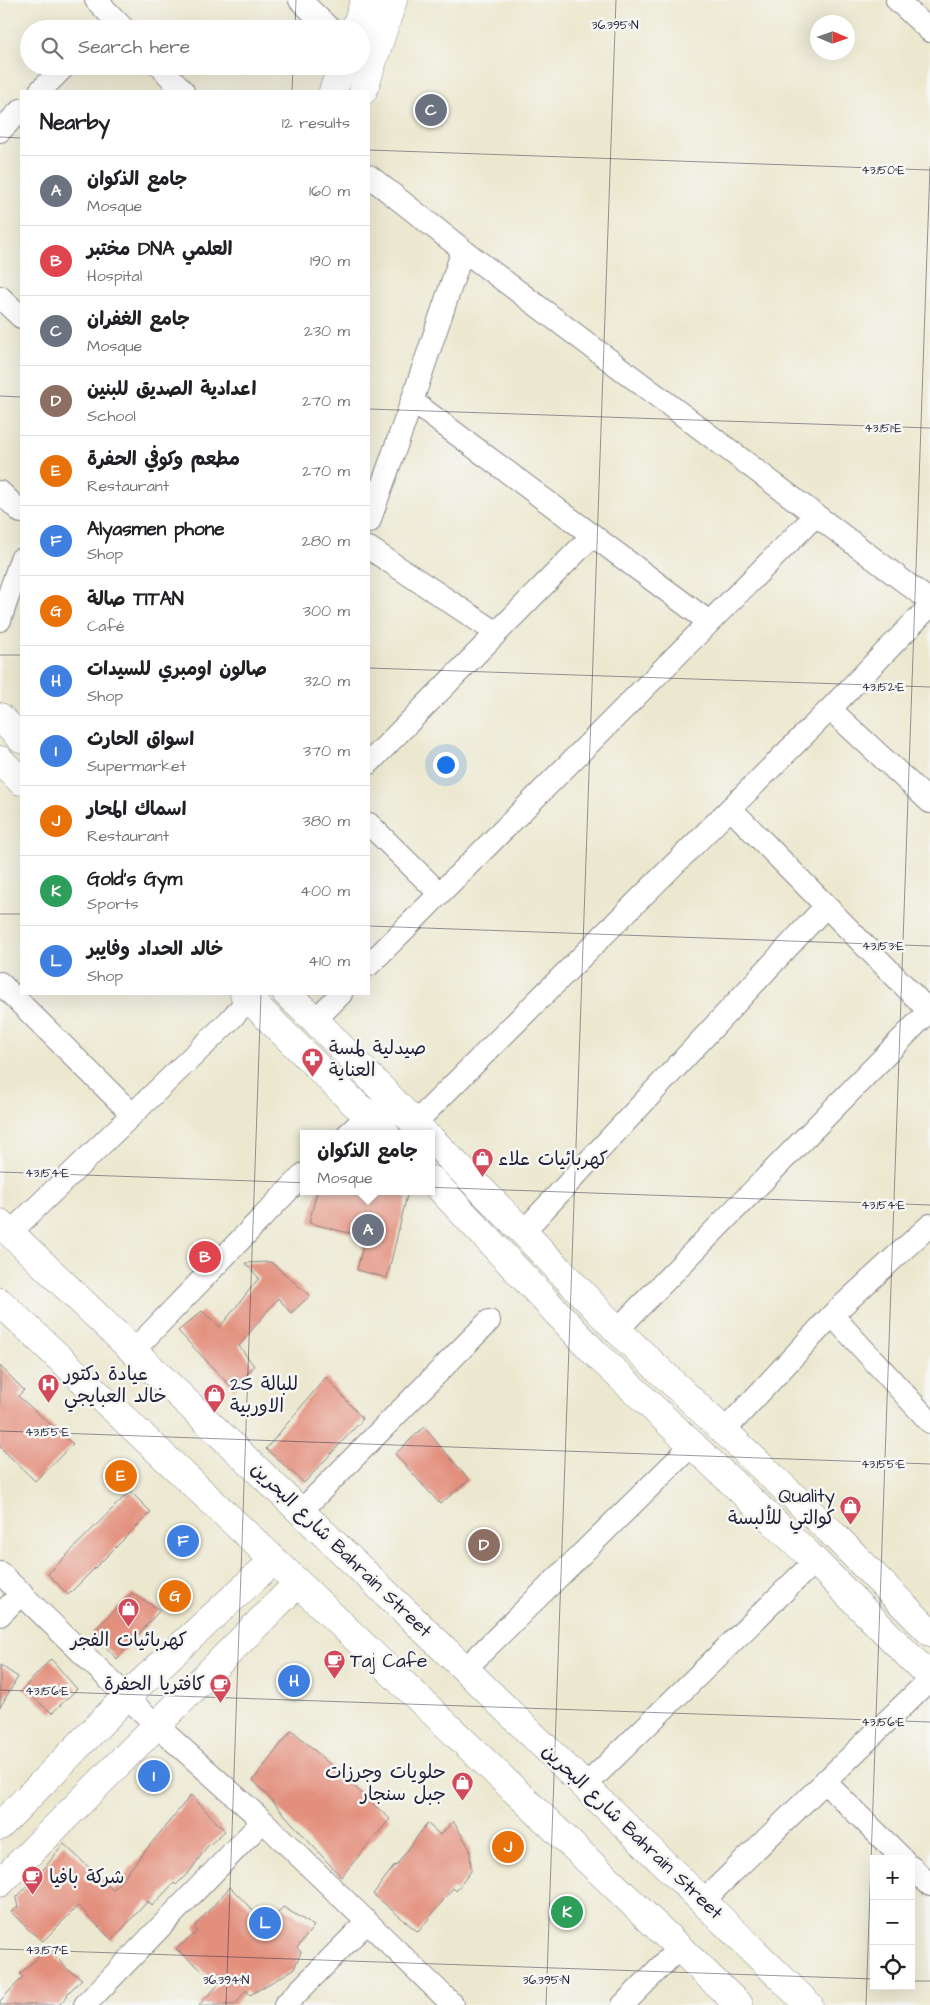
<!DOCTYPE html>
<meta charset="utf-8">
<style>
body{margin:0;font-family:"Architects Daughter","Playpen Sans Arabic",sans-serif;background:#f6f6f6;color:#202124}
.controls{position:absolute;right:15px;bottom:15px;display:grid;overflow:hidden;border-radius:0px;box-shadow:0 5px 20px #0002}
.controls button{width:45px;height:45px;display:grid;place-items:center;padding:0;border:0;border-bottom:1px solid #e0e0e0;background:#fff;color:#202124;font:25px sans-serif}
.compass{position:absolute;left:810px;top:15px;width:45px;height:45px;border-radius:50%;background:#fff;box-shadow:0 5px 20px #0002;rotate:92deg}
.you{position:absolute;left:445px;top:764px;width:18px;height:18px;margin:-12px;border:4px solid #fff;border-radius:50%;background:#1a73e8;box-shadow:0 0 0 8px #1a73e833}
.badge{display:grid;place-items:center;width:32px;height:32px;border-radius:50%;background:#d1495b;color:#fff;font-size:16px;font-weight:700}
.pin{position:absolute;translate:-50% -50%;border:2px solid #fff;box-shadow:0 1px 5px #0006}
.popup{position:absolute;left:300px;top:1130px;width:135px;height:65px;box-sizing:border-box;display:grid;place-content:center;border-radius:0px;background:#fff;filter:drop-shadow(0 1px 4px #0005);font-size:16px;white-space:nowrap;color:#757577}
.popup b{font-size:19px;color:#202124}
.popup::after{content:'';position:absolute;left:50%;top:100%;margin-left:-10px;border:10px solid transparent;border-top-color:#fff}
.list{margin:0;padding:0;list-style:none}
h2{display:flex;justify-content:space-between;align-items:center;height:65px;margin:0;padding:0 20px;font-size:21px}
h2 small{font-size:16px;font-weight:400;color:#757577}
.list li{display:grid;grid-template-columns:32px 1fr auto;gap:15px;align-items:center;box-sizing:border-box;height:70px;padding:0 20px;border-top:1px solid #e0e0e0}
.list b{display:block;font-size:19px;white-space:nowrap}
.list p{margin:0;font-size:16px;white-space:nowrap;color:#757577}
.list em{font-size:16px;font-style:normal;color:#757577}
.icon{flex:none;width:28px;height:28px;fill:none;stroke:currentColor;stroke-width:2;stroke-linecap:round;stroke-linejoin:round}
.map{position:relative;flex:none;width:930px;height:2005px;overflow:hidden}
.search{position:absolute;background:#fff;box-shadow:0 5px 20px #0002;left:20px;top:20px;width:350px;height:55px;display:flex;align-items:center;gap:12px;box-sizing:border-box;padding:0 18px;border-radius:28px;color:#757577;font-size:19px}
.panel{position:absolute;background:#fff;box-shadow:0 5px 20px #0002;left:20px;top:90px;width:350px;height:905px;border-radius:0px}
.map>svg:first-child{display:block}
</style>
<div class="map">
<svg width="930" height="2005" viewBox="0 0 930 2005">
<rect width="100%" height="100%" fill="#f6f6f2"/>
<filter id="ink" filterUnits="userSpaceOnUse"><feTurbulence type="fractalNoise" baseFrequency=".02" numOctaves="2"/><feDisplacementMap in="SourceGraphic" scale="10" xChannelSelector="R" yChannelSelector="G"/><feConvolveMatrix kernelMatrix="1 2 1 2 8 2 1 2 1" color-interpolation-filters="sRGB"/></filter>
<filter id="wash" filterUnits="userSpaceOnUse"><feTurbulence type="fractalNoise" baseFrequency=".0096" numOctaves="4" result="noise"/><feDisplacementMap in="SourceGraphic" scale="20" xChannelSelector="R" yChannelSelector="G"/><feGaussianBlur stdDeviation="1.12" result="paint"/><feColorMatrix in="noise" values="0 0 0 0 0 0 0 0 0 0 0 0 0 0 0 0 0 1.4 0 .05"/><feComposite in="paint" operator="in"/></filter>
<g filter="url(#wash)">
<rect width="100%" height="100%" fill="#ece8d0"/>
<g id="blocks">
<!-- building -->
<path fill="#e38f7d" d="M317,1191H408L387,1278L357,1270L365,1237L309,1223Z
M271,1262L310,1296L291,1313L278,1298L239,1346L254,1366L234,1390L178,1331L202,1311L220,1327L259,1278L245,1263Z
M0,1366L24,1390L18,1396L73,1444L35,1481L0,1447Z
M326,1377L363,1419L304,1483L266,1449Z
M424,1427L469,1480L440,1504L395,1454Z
M130,1491L151,1512L68,1595L48,1574Z
M132,1593L160,1610L117,1659L92,1632Z
M51,1659L77,1689L52,1713L23,1689Z
M0,1665L18,1677L0,1707Z
M292,1730L390,1819L341,1877L253,1780Z
M191,1795L225,1831L206,1848L191,1870L176,1885L174,1883L152,1906L148,1901L112,1940L78,1906L43,1941L31,1932L11,1912L18,1907L16,1898L41,1872L64,1844L113,1890Z
M453,1821L470,1849L471,1871L456,1891L453,1888L418,1932L373,1894L395,1865L396,1866L427,1823L440,1835Z
M230,1887L267,1925L283,1907L314,1926L297,1948L301,1952L294,1969L250,1995L246,1990L235,2005H199L219,1984L176,1949L197,1932L195,1926Z
M48,1948L67,1969L82,1979L67,1994L68,1995L59,2005H0V2001L23,1977L20,1974Z"/>
</g>
</g>
<g filter="url(#ink)">
<use href="#blocks" fill-opacity="0" stroke="#878586" stroke-width="1"/>
<g fill="none" stroke-linecap="round" stroke-linejoin="round">
<defs>
<path id="street" d="M96,0L124,29
M300,0L330,29
M897,0L930,31
M160,66L183,91
M40,91L65,66
M0,131L21,110
M369,176L463,250L930,601
M0,297L21,317
M412,401L709,622
M0,492L21,512
M369,522L412,401L463,250
M369,548L497,633
M0,620L21,559
M830,709L930,802
M369,763L593,535
M731,809L930,1012
M369,824L439,893
M369,965L816,515
M0,983L132,1114
M315,1020L341,994
M415,1123L830,709L930,606
M348,1134L369,1115
M11,1232L228,1022L249,999
M523,1232L825,907
M832,1315L930,1422
M617,1330L929,1011
M133,1351L304,1174
M724,1431L832,1315L930,1225
M301,1511L489,1321
M0,1573L156,1725L263,1821L453,2005
M0,1615L22,1593
M465,1669L692,1445
M824,1781L903,1859
M585,1786L815,1561
M911,1867L930,1885
M702,1902L930,1679
M85,2005L263,1821
M285,2005L367,1922
M623,2005L680,1947"/>
<path id="secondary" d="M355,29L365,0
M333,91L342,66
M363,91L393,0
M0,717L21,739
M0,760L21,781
M244,994L356,1105L369,1115L386,1134
M287,994L315,1020L425,1134
M432,1140L523,1232L617,1330L830,1531L930,1632
M432,1180L595,1353L808,1554L930,1677
M0,1223L465,1669L809,2005
M0,1302L274,1560L739,2005
M0,1826L127,1696L274,1560
M0,1883L298,1583"/>
</defs>
<!-- street casing -->
<use href="#street" stroke="#878586" stroke-width="24"/>
<!-- secondary casing -->
<use href="#secondary" stroke="#878586" stroke-width="29"/>
<!-- street -->
<use href="#street" stroke="#fff" stroke-width="22"/>
<!-- secondary -->
<use href="#secondary" stroke="#fff" stroke-width="28"/>
</g>
</g>
<!-- ticks -->
<path fill="none" stroke="#22223b" stroke-width="1" stroke-opacity="0.45" d="M295,29L296,0M292,91L293,66M0,137L21,138M369,150L930,170M0,396L21,397M369,409L930,428M0,655H21M369,668L930,687M0,914H21M369,926L930,946M0,1172L930,1205M0,1431L930,1464M0,1690L930,1722M0,1949L874,1979M911,1981H930M226,2005L261,994M546,2005L616,0M866,2005L930,166"/>
<!-- icons -->
<defs>
<symbol id="pharmacy-pin" viewBox="-11 -11 22 30"><path d="M0 17L-7.5 6A9.5 9.5 0 1 1 7.5 6Z" fill="#d1495b" stroke="#f6f6f2"/><path d="M-2-6h4v4h4v4h-4v4h-4v-4h-4v-4h4Z" fill="#fff"/></symbol>
<symbol id="shop-pin" viewBox="-11 -11 22 30"><path d="M0 17L-7.5 6A9.5 9.5 0 1 1 7.5 6Z" fill="#d1495b" stroke="#f6f6f2"/><path d="M-5-2.5h2.3a2.7 3.5 0 0 1 5.4 0H5L5.5 6h-11ZM-1.5-2.5h3a1.5 2.3 0 0 0-3 0Z" fill="#fff"/></symbol>
<symbol id="hospital-pin" viewBox="-11 -11 22 30"><path d="M0 17L-7.5 6A9.5 9.5 0 1 1 7.5 6Z" fill="#d1495b" stroke="#f6f6f2"/><path d="M-5-5h3v3.5h4V-5h3V5h-3V1.5h-4V5h-3Z" fill="#fff"/></symbol>
<symbol id="cafe-pin" viewBox="-11 -11 22 30"><path d="M0 17L-7.5 6A9.5 9.5 0 1 1 7.5 6Z" fill="#d1495b" stroke="#f6f6f2"/><path d="M-5.5-4.5H6V0H3Q3 3.5 0 3.5H-2.5Q-5.5 3.5-5.5 0ZM3-3.2v2h1.7v-2ZM-6 4.5H4V6H-6Z" fill="#fff"/></symbol>
</defs>
<g fill-rule="evenodd">
<use href="#pharmacy-pin" x="300" y="1046" width="25" height="34"/>
<use href="#shop-pin" x="470" y="1146" width="25" height="34"/>
<use href="#hospital-pin" x="36" y="1372" width="25" height="34"/>
<use href="#shop-pin" x="202" y="1382" width="25" height="34"/>
<use href="#shop-pin" x="838" y="1494" width="25" height="34"/>
<use href="#shop-pin" x="116" y="1596" width="25" height="34"/>
<use href="#cafe-pin" x="322" y="1648" width="25" height="34"/>
<use href="#cafe-pin" x="208" y="1672" width="25" height="34"/>
<use href="#shop-pin" x="450" y="1770" width="25" height="34"/>
<use href="#cafe-pin" x="20" y="1864" width="25" height="34"/>
</g>
<g text-anchor="middle" dominant-baseline="central" stroke-width="5" stroke-linejoin="round" paint-order="stroke">
<!-- poi labels -->
<g font-size="19" fill="#22223b" stroke="#f6f6f2" text-anchor="start">
<text x="329" y="1048">صيدلية لمسة<tspan x="329" dy="22">العناية</tspan></text>
<text x="498" y="1159">كهربائيات علاء</text>
<text x="64" y="1374">عيادة دكتور<tspan x="64" dy="22">خالد العبايجي</tspan></text>
<text x="230" y="1384">2S للبالة<tspan x="230" dy="22">الاوربية</tspan></text>
<text x="835" y="1496" text-anchor="end">Quality<tspan x="835" dy="22">كوالتي للألبسة</tspan></text>
<text x="129" y="1640" text-anchor="middle">كهربائيات الفجر</text>
<text x="350" y="1661">Taj Cafe</text>
<text x="205" y="1684" text-anchor="end">كافتريا الحفرة</text>
<text x="446" y="1772" text-anchor="end">حلويات وجرزات<tspan x="446" dy="22">جبل سنجار</tspan></text>
<text x="49" y="1877">شركة بافيا</text>
</g>
<!-- street labels -->
<g font-size="19" fill="#22223b" stroke="#f6f6f2">
<text transform="translate(341 1550) rotate(44)">شارع البحرين Bahrain Street</text>
<text transform="translate(632 1832) rotate(44)">شارع البحرين Bahrain Street</text>
</g>
</g>
<g font-size="12" text-anchor="middle" fill="#22223b" stroke="#f6f6f2" stroke-width="5" stroke-linejoin="round" paint-order="stroke">
<text x="615" y="29">36.395°N</text>
<text x="883" y="174">43.150°E</text>
<text x="883" y="432">43.151°E</text>
<text x="883" y="691">43.152°E</text>
<text x="883" y="950">43.153°E</text>
<text x="47" y="1177">43.154°E</text>
<text x="883" y="1209">43.154°E</text>
<text x="47" y="1436">43.155°E</text>
<text x="883" y="1468">43.155°E</text>
<text x="47" y="1695">43.156°E</text>
<text x="883" y="1726">43.156°E</text>
<text x="47" y="1954">43.157°E</text>
<text x="226" y="1984">36.394°N</text>
<text x="546" y="1984">36.395°N</text>
</g>
</svg>
<div class="controls">
<button>+</button>
<button>−</button>
<button><svg class="icon" aria-label="locate" viewBox="0 0 24 24"><circle cx="12" cy="12" r="6"/><path d="M12 2v4M12 18v4M2 12h4M18 12h4"/></svg></button>
</div>
<svg class="compass" viewBox="-18 -18 36 36"><path d="M0-13l5 13h-10z" fill="#e53935"/><path d="M0 13l5-13h-10z" fill="#757577"/></svg>
<div class="you"></div>
<div class="pin badge" style="left:368px;top:1230px;background:#6b7280">A</div>
<div class="popup"><b>جامع الذكوان</b>Mosque</div>
<div class="pin badge" style="left:205px;top:1257px;background:#e0444e">B</div>
<div class="pin badge" style="left:431px;top:110px;background:#6b7280">C</div>
<div class="pin badge" style="left:484px;top:1545px;background:#8d6e63">D</div>
<div class="pin badge" style="left:121px;top:1476px;background:#e8710a">E</div>
<div class="pin badge" style="left:183px;top:1541px;background:#3f7fe0">F</div>
<div class="pin badge" style="left:175px;top:1596px;background:#e8710a">G</div>
<div class="pin badge" style="left:294px;top:1681px;background:#3f7fe0">H</div>
<div class="pin badge" style="left:154px;top:1776px;background:#3f7fe0">I</div>
<div class="pin badge" style="left:508px;top:1847px;background:#e8710a">J</div>
<div class="pin badge" style="left:567px;top:1912px;background:#2e9e5b">K</div>
<div class="pin badge" style="left:265px;top:1923px;background:#3f7fe0">L</div>
<div class="search"><svg class="icon" aria-label="search" viewBox="0 0 24 24"><circle cx="10" cy="10" r="6"/><path d="M15 15l6 6"/></svg>Search here</div>
<section class="panel">
<h2>Nearby<small>12 results</small></h2>
<ul class="list">
<li><span class="badge" style="background:#6b7280">A</span><div><b>جامع الذكوان</b><p>Mosque</p></div><em>160 m</em></li>
<li><span class="badge" style="background:#e0444e">B</span><div><b>مختبر DNA العلمي</b><p>Hospital</p></div><em>190 m</em></li>
<li><span class="badge" style="background:#6b7280">C</span><div><b>جامع الغفران</b><p>Mosque</p></div><em>230 m</em></li>
<li><span class="badge" style="background:#8d6e63">D</span><div><b>اعدادية الصديق للبنين</b><p>School</p></div><em>270 m</em></li>
<li><span class="badge" style="background:#e8710a">E</span><div><b>مطعم وكوفي الحفرة</b><p>Restaurant</p></div><em>270 m</em></li>
<li><span class="badge" style="background:#3f7fe0">F</span><div><b>Alyasmen phone</b><p>Shop</p></div><em>280 m</em></li>
<li><span class="badge" style="background:#e8710a">G</span><div><b>صالة TITAN</b><p>Café</p></div><em>300 m</em></li>
<li><span class="badge" style="background:#3f7fe0">H</span><div><b>صالون اومبري للسيدات</b><p>Shop</p></div><em>320 m</em></li>
<li><span class="badge" style="background:#3f7fe0">I</span><div><b>اسواق الحارث</b><p>Supermarket</p></div><em>370 m</em></li>
<li><span class="badge" style="background:#e8710a">J</span><div><b>اسماك المحار</b><p>Restaurant</p></div><em>380 m</em></li>
<li><span class="badge" style="background:#2e9e5b">K</span><div><b>Gold's Gym</b><p>Sports</p></div><em>400 m</em></li>
<li><span class="badge" style="background:#3f7fe0">L</span><div><b>خالد الحداد وفايبر</b><p>Shop</p></div><em>410 m</em></li>
</ul>
</section>
</div>
